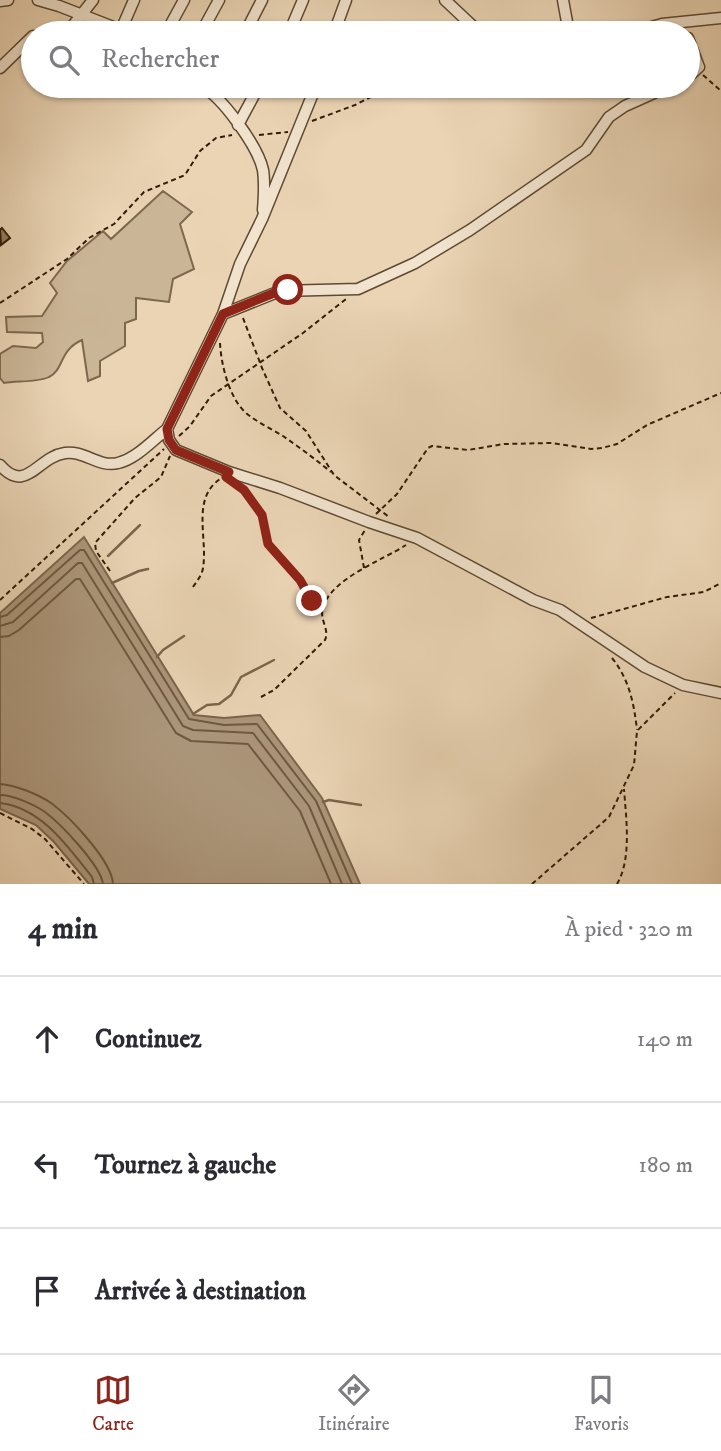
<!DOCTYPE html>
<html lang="fr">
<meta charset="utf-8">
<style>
body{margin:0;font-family:"IM FELL DW Pica",serif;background:#f2f2f3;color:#2b2b33}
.stop{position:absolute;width:21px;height:21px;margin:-16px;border:5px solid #8f2418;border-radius:50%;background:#fff}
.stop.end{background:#8f2418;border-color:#fff;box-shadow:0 2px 7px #0008}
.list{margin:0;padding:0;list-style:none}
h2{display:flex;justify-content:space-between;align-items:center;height:91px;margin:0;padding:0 28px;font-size:30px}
h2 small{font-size:23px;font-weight:400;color:#7c7c81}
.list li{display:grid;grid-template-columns:46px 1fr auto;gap:21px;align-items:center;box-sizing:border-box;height:126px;padding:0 28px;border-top:2px solid #e1e1e2}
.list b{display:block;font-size:26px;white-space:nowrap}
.list em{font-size:23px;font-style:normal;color:#7c7c81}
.icon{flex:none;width:38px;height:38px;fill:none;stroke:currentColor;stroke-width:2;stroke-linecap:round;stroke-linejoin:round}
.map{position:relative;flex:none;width:721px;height:884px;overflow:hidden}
.search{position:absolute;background:#fff;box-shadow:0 2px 5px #0004;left:21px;right:21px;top:21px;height:77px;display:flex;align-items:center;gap:18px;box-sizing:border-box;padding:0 24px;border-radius:38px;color:#7c7c81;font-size:26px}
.sheet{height:469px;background:#fff}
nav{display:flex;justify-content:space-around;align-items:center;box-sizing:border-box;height:98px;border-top:2px solid #e1e1e2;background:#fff;font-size:19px;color:#7c7c81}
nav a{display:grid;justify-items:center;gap:4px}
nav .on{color:#8f2418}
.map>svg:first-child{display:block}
</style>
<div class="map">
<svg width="721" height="884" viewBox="0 0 721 884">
<rect width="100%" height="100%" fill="#ead4b4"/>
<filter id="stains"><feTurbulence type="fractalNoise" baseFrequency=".00286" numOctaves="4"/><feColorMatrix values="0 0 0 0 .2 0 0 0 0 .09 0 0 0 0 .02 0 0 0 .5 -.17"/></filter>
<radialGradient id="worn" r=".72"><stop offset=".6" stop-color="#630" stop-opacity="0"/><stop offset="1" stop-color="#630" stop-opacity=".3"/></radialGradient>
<!-- green -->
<path fill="#cab596" stroke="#7d684e" stroke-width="2" d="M163,191L192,212L180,224L194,269L173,279L169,302L136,298V319L125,323V346L100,361V376L88,381L82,340C59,350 64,370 49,377C40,382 16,381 4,383L0,378V354L13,346L36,348L43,342L42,333L7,332L6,317L42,316L57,293L50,283L67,261L103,231L111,239Z"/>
<!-- water -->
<path fill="#ab9579" stroke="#7a654b" stroke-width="2" d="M84,537L194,715L224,718L260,715L322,798L360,884H89L54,842L36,825L0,809V613Z"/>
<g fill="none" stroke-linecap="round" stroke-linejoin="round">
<!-- shore -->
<path stroke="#6e5840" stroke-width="2" d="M0,617L7,615L80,550H84L189,719L224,725L257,724L316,801L352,884
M0,626L13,622L78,563H82L183,726L193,730L253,733L309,806L342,884
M0,637L9,636L19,630L76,579H80L176,733L191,741L248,744L300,811L331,884
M0,784C15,785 38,794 51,803C69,816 112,861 113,884
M0,795C13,795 35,805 45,812C61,824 101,866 103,884
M0,803C42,808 68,847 92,877L94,884"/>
<!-- stream -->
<path stroke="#7a654b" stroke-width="2.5" d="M108,556L140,525
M112,583L139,571L148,569
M157,657L163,650L184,636
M193,714L207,705L219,704L231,695L241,677L274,660
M323,802L329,800L361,805"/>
</g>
<!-- building -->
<path fill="#917c60" stroke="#301c06" stroke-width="2" d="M2,228L10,238L1,245L0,230Z"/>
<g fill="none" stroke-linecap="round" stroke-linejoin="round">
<defs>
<path id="minor" d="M38,0L59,6L121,30L120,33
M445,0L480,33
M563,0L569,33
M0,1L8,0
M121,30L134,0
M67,33L93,0
M166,33L184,0
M201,33L219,0
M245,33L262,0
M289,33L303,0
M334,33L346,0
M631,33L662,24L721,18
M688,38L699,67L688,77
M0,68L33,36
M201,86C222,96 258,147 263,170C265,183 264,197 263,210
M316,86L262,219L240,264L223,314L167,429L169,440L176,450L229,472L280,488L369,522L417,538L533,600L560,610L645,667L683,685L721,693
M238,125L259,86
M223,314L280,291L358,289L415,263L470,230L586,150L609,117L625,106L654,93L662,86
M0,465C26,495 37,457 65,453C84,450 99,468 118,463C136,459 153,440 167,429"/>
</defs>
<!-- minor casing -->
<use href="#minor" stroke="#5e4a32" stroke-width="13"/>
<!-- path -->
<path stroke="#301c06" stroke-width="2" stroke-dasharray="5 3.5" stroke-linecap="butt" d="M703,75L721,91
M312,121L355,105L383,91L420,86
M259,135L288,132
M0,303L67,259L89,238L114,224L144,192L185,175L200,151L216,138L232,135
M243,318L262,368L280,408L306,431L334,475L389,517
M220,343C221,364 229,398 246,413C257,422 271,429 283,436C299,447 315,459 331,472
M179,436L190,426L211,396L303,333L346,299
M238,486L262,515L268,544L287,564L321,610
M376,514L397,494L428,448L432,446L468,450L504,444L552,443L591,449L602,448L617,444L647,425L721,393
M364,568L359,540L365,530
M110,571L96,551L95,543L135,498L161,477L170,456
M193,587C197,581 202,575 203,568C208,538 191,499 220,479
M0,600L164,449
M591,618L667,597L704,592L721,583
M612,658C629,679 634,703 637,730
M261,697L274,690L325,640C330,629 319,620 323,608C330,579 383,560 406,545
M0,813L32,829L45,839L84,884
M532,884L609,817L634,765L637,731L675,693
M617,884C632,859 626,817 624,789"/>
<!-- minor -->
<use href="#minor" stroke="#f1e3ce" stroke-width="10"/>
</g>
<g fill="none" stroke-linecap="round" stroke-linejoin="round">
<!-- route -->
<path stroke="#8f2418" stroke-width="9" d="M288,290L274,293L223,314L167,429L169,440L176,450L229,472L226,477L244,490L262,515L268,544L300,580L312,601"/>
</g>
<rect width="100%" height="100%" filter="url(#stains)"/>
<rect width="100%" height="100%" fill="url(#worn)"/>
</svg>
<div class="stop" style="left:288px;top:290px"></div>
<div class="stop end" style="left:312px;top:601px"></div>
<div class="search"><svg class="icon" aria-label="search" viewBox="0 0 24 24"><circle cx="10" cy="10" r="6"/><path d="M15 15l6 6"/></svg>Rechercher</div>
</div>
<section class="sheet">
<h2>4 min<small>À pied · 320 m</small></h2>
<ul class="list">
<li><svg class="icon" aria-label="ahead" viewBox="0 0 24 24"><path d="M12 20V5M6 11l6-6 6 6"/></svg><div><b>Continuez</b></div><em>140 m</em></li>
<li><svg class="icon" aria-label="left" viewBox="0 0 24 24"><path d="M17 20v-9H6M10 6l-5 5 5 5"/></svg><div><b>Tournez à gauche</b></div><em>180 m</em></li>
<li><svg class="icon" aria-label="arrive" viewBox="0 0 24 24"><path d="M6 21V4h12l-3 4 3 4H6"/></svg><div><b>Arrivée à destination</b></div></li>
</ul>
</section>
<nav>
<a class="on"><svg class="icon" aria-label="map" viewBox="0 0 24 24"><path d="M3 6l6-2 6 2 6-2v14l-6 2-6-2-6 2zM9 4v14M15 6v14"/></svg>Carte</a>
<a><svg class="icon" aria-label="directions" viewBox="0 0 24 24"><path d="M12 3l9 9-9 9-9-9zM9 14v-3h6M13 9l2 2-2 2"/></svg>Itinéraire</a>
<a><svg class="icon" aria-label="saved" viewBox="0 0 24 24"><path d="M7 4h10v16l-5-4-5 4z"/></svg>Favoris</a>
</nav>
